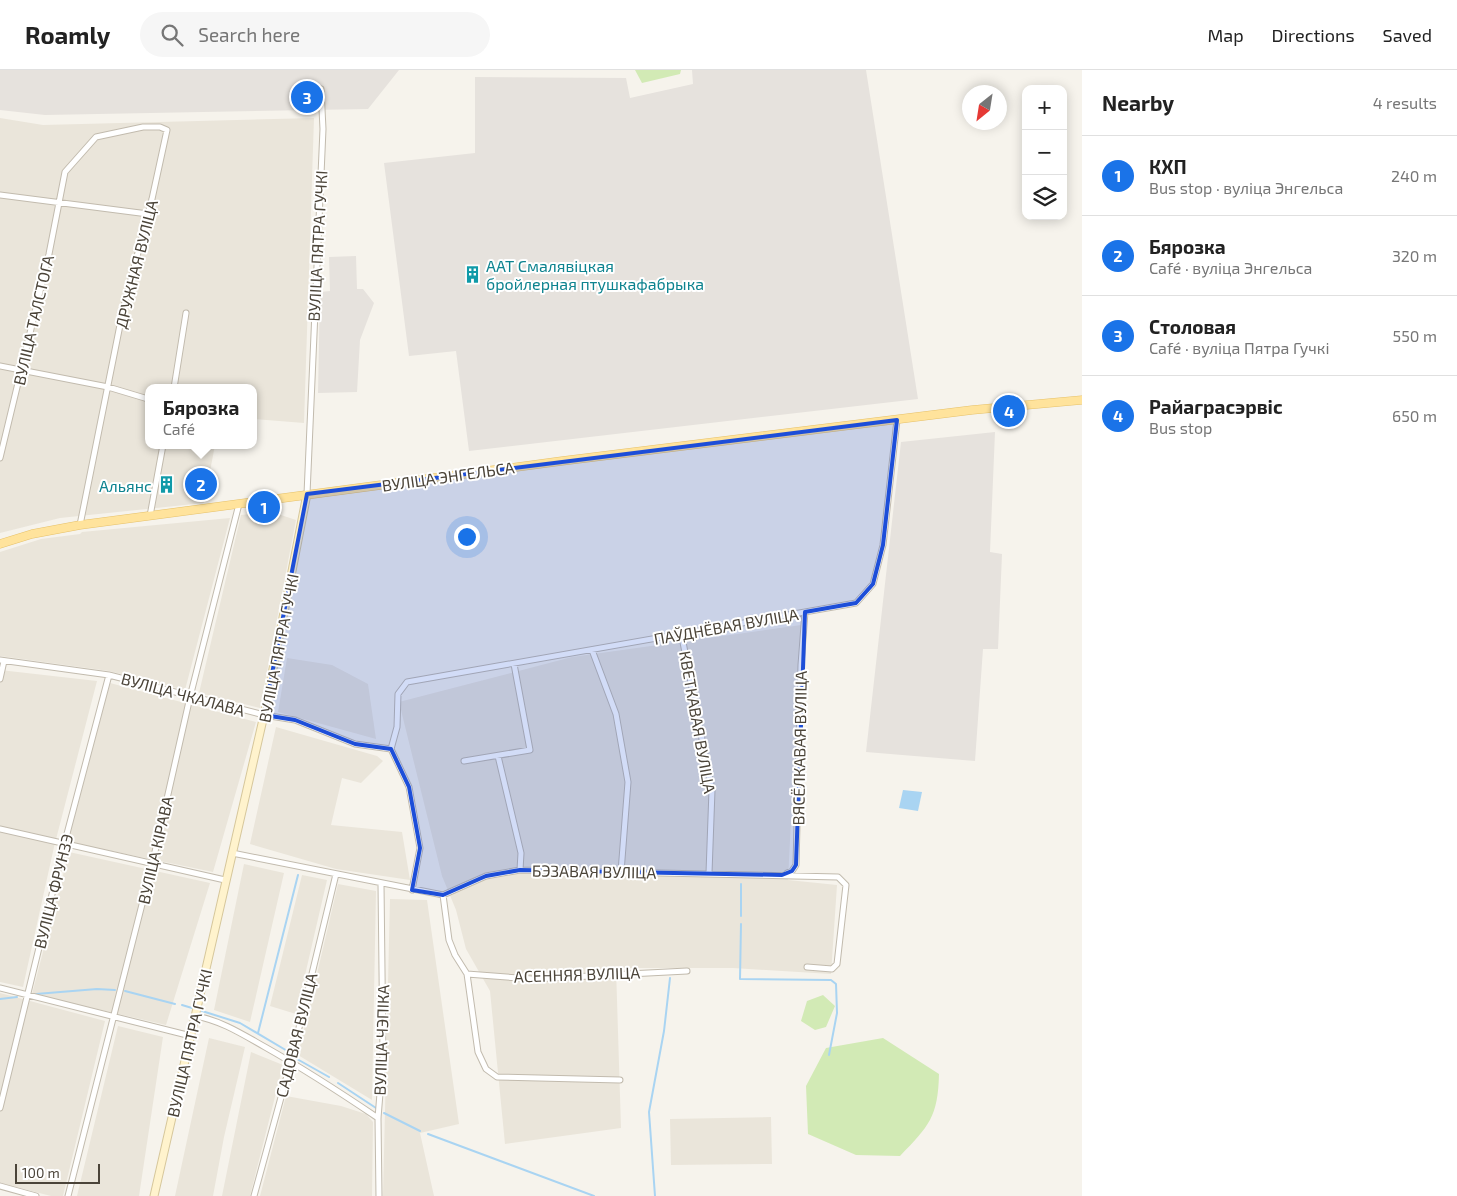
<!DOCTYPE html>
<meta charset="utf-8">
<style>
body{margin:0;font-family:"Exo 2",sans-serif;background:#f6f6f6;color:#222}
.controls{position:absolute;right:15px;top:15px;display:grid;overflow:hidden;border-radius:10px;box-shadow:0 2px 12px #0003}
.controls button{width:45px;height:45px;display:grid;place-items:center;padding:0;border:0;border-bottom:1px solid #e0e0e0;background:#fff;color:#222;font:25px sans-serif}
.compass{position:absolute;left:962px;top:15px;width:45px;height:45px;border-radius:50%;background:#fff;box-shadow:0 2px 12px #0003;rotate:210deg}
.scale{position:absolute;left:15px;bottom:12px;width:85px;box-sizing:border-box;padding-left:5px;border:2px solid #4b4439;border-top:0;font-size:14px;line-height:18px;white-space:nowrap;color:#4b4439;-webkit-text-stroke:4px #fff;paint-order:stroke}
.you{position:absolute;left:466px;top:466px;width:18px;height:18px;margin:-12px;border:4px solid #fff;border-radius:50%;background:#1a73e8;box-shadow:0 0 0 8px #1a73e833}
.badge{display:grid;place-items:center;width:32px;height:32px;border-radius:50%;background:#1a73e8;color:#fff;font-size:16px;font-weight:700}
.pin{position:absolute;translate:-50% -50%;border:2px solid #fff;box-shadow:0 1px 5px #0006}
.popup{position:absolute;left:145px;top:314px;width:112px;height:65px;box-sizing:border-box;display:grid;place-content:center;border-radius:10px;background:#fff;filter:drop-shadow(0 1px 4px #0005);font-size:16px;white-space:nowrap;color:#767676}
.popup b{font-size:19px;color:#222}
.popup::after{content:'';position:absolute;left:50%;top:100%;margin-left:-10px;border:10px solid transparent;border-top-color:#fff}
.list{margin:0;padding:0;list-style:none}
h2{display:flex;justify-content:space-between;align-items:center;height:65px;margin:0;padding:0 20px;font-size:21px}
h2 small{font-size:16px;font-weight:400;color:#767676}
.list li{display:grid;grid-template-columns:32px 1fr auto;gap:15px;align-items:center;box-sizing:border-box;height:80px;padding:0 20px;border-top:1px solid #e0e0e0}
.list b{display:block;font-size:19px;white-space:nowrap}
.list p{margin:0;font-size:16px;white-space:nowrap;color:#767676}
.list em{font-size:16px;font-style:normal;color:#767676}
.icon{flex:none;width:28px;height:28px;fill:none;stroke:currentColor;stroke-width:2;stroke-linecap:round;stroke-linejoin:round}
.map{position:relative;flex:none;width:1082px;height:1126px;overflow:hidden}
header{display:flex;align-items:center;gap:30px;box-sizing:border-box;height:70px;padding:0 25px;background:#fff;border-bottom:1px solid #e0e0e0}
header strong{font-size:24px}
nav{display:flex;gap:28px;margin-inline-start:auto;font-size:18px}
.search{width:350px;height:45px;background:#f6f6f6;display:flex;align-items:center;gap:12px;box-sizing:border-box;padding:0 18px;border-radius:28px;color:#767676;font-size:19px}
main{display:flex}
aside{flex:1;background:#fff}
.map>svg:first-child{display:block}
</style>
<header>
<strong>Roamly</strong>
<div class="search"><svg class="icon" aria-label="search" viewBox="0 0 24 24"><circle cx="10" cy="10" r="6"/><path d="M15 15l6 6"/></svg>Search here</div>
<nav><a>Map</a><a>Directions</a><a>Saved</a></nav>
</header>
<main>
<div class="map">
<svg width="1082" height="1126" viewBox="0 0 1082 1126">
<rect width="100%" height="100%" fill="#f6f3ec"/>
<!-- residential -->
<path fill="#eae5da" d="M0,48L43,55L314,48L304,353L254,349V318H148V375H215L204,433L60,448L0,463Z
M272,442L296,450L260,638L199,623L241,445Z
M230,448L185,620L109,601L0,586V482L41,469L80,464L82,462Z
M801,555L788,810L837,815L831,904L733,898H616L621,1058L505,1074L490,921L466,879L456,840L442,806L399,632L572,587Z
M287,588L332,595L368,614L376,669L278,642Z
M0,600L97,611L54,777L23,917L0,912Z
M110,613L256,652L213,802L68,772Z
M276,657L377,686L383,691L361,713L342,708L331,755L402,762L410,810L336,799L250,774Z
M69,782L210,813L166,955L32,924Z
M244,794L284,803L250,952L214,940Z
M302,805L327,810L296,944L270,936Z
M338,814L376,821L372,1030L298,985Z
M390,829L427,830L459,1054L420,1063L434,1126H383Z
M0,923L105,951L63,1126H51L0,1113Z
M118,956L163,967L139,1126H77Z
M209,968L245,977L224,1067L213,1126H175Z
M251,982L283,995L250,1126H222Z
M286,1026L341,1036L366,1044L373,1052L372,1126H260Z
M771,1047L772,1094L671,1095L670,1049Z"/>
<!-- industrial -->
<path fill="#e6e2dd" d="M0,0H399L368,39L45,45L0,40Z
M692,0H866L918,329L469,381L456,281L409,286L384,93L475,83V7L626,8L630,28L693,14Z
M356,186L357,219H363L374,233L360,270L357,322L318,323L320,222L330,221L329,187Z
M995,362L990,482L1002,484L998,579H983L975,691L866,682L901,372Z"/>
<!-- green -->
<path fill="#d2eab5" d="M622,0H681L680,4L642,13L635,0Z
M823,925L835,936L826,957L815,960L801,951L807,931Z
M883,968L939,1004C938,1047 929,1056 900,1086L856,1085L808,1064L806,1016L826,978Z"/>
<!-- water -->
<path fill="#a9d4f2" d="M903,720L922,722L918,741L899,738Z"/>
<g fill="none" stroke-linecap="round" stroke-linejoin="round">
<!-- stream -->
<path stroke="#a9d4f2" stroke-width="2" d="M741,846V814
M741,854L740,909L831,910L836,914L837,943L829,985
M125,921L175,934
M36,924L97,919L115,920
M0,929L17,927
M182,935L192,938
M202,941L240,953L289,982
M258,963L298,805
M297,989L329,1007
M338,1013L376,1038
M384,1043L420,1061
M428,1064L594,1126
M655,1126L649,1042L664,961L670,908"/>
<defs>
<path id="street" d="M0,125L148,144
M0,296L108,317L148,329
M174,318L186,243
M0,388L49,184L65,102L96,67L143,57H160L167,60L152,129L123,240L80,455
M307,424L323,59L321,19
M150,446L163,375
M681,562L712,720L709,803
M592,580L616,644L628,712L621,802
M0,590L109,605L264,645L295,650L355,674L391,679
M0,609L4,591
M498,686L521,783L520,800
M464,691L530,680L514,594
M0,759L225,810
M232,783L443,825L486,806L520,800L838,807L846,815L837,894L832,899L807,897
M787,803L792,801L796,795L801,595L805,542
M412,820L420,778L409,717L391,679L397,657L398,624L407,612L856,533L873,514L883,475L897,350
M443,825L449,870L455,885L467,904L478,982L486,999L497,1007L620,1010
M467,904L532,909L687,901
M0,918L191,966
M196,946C222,951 242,964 265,977C304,999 341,1023 378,1048
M0,1038L64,775L109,605
M0,1116L36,1126
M68,1126L152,795L190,627L239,434
M254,1126L291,991L336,804
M379,1126L378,1048L383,986L381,814"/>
<path id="secondary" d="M154,1126L264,645L307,424"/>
<path id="primary" d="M0,474L32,464L80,455L562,391L972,340L1082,330"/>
</defs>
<!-- street casing -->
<use href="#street" stroke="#c2bbae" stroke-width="7"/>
<!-- secondary casing -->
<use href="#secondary" stroke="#d6c79b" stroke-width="9"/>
<!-- primary casing -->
<use href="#primary" stroke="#e6c16a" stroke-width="9"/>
<!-- street -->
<use href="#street" stroke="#fff" stroke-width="5"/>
<!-- secondary -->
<use href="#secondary" stroke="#fff3cd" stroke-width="7"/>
<!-- primary -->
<use href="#primary" stroke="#ffe39c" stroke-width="8"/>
</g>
<!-- marked area -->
<path fill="#1d4ed8" fill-opacity="0.2" stroke="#1d4ed8" stroke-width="4" stroke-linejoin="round" d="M897,350L883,475L873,514L856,533L805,542L796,795L792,801L782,805L520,800L486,806L443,825L412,820L420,778L409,717L391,679L355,674L295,650L264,645L307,424Z"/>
<!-- icons -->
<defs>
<symbol id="building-bare" viewBox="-9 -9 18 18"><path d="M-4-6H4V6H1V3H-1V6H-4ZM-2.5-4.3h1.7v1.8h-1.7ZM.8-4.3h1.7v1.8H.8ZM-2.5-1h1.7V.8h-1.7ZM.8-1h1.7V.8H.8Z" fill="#0f9aa8" stroke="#fff" stroke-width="2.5" paint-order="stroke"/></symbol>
</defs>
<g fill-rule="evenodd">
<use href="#building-bare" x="460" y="192" width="25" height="25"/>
<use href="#building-bare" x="154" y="402" width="25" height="25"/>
</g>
<g text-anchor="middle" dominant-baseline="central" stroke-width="4" stroke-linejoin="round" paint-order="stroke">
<!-- street labels -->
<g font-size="16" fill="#4b4439" stroke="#fff">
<text transform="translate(317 176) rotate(-87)">ВУЛІЦА ПЯТРА ГУЧКІ</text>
<text transform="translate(136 194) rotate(-76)">ДРУЖНАЯ ВУЛІЦА</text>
<text transform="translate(33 250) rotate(-77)">ВУЛІЦА ТАЛСТОГА</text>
<text transform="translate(448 406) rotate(-8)">ВУЛІЦА ЭНГЕЛЬСА</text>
<text transform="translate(726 556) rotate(-10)">ПАЎДНЁВАЯ ВУЛІЦА</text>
<text transform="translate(278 578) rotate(-79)">ВУЛІЦА ПЯТРА ГУЧКІ</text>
<text transform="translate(183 624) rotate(15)">ВУЛІЦА ЧКАЛАВА</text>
<text transform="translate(698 652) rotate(80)">КВЕТКАВАЯ ВУЛІЦА</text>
<text transform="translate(799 678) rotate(-89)">ВЯСЁЛКАВАЯ ВУЛІЦА</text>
<text transform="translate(155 780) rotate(-77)">ВУЛІЦА КІРАВА</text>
<text transform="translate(594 801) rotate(1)">БЭЗАВАЯ ВУЛІЦА</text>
<text transform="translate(53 821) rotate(-76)">ВУЛІЦА ФРУНЗЭ</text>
<text transform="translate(577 904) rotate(-2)">АСЕННЯЯ ВУЛІЦА</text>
<text transform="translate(296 965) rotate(-76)">САДОВАЯ ВУЛІЦА</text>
<text transform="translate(381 970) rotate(-88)">ВУЛІЦА ЧЭПІКА</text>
<text transform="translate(189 973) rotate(-77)">ВУЛІЦА ПЯТРА ГУЧКІ</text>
</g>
<!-- culture labels -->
<g font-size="16" fill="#0d838f" stroke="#fff" text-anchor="start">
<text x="486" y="195">ААТ Смалявіцкая<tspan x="486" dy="18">бройлерная птушкафабрыка</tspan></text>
<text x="152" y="415" text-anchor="end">Альянс</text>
</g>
</g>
</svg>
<div class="controls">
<button>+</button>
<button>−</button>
<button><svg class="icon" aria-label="layers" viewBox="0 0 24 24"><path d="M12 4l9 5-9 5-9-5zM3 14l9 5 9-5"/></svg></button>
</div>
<svg class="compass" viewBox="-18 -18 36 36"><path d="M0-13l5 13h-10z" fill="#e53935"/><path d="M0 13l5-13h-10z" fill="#767676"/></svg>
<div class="scale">100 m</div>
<div class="you"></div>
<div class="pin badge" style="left:264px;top:437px">1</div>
<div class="pin badge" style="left:201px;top:414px">2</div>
<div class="popup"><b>Бярозка</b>Café</div>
<div class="pin badge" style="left:307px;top:27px">3</div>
<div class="pin badge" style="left:1009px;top:341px">4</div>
</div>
<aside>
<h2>Nearby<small>4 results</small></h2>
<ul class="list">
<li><span class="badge">1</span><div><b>КХП</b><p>Bus stop · вуліца Энгельса</p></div><em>240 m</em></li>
<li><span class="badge">2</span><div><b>Бярозка</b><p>Café · вуліца Энгельса</p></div><em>320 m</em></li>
<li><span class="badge">3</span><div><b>Столовая</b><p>Café · вуліца Пятра Гучкі</p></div><em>550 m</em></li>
<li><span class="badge">4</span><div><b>Райаграсэрвіс</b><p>Bus stop</p></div><em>650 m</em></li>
</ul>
</aside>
</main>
